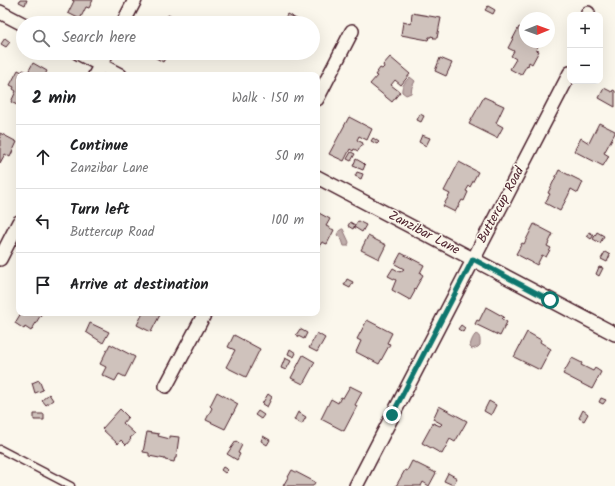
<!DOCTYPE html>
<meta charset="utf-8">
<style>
body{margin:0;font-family:Kalam,sans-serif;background:#f6f6f6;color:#202124}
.controls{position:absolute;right:12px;top:12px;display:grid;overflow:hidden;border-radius:8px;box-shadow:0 4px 16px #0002}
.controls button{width:36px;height:36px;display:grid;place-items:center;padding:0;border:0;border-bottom:1px solid #e0e0e0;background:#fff;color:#202124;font:20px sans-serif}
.compass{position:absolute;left:519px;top:12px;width:36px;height:36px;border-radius:50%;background:#fff;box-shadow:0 4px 16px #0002;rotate:89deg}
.stop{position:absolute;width:12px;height:12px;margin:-9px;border:3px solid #0f766e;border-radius:50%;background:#fff}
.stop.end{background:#0f766e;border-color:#fff;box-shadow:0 1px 4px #0008}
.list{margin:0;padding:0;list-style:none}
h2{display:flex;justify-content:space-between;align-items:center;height:52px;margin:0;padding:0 16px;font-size:17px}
h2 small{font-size:13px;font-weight:400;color:#757577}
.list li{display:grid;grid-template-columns:26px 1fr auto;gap:12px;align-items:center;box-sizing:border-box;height:64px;padding:0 16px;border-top:1px solid #e0e0e0}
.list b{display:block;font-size:15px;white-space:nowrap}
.list p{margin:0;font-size:13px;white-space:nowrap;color:#757577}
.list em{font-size:13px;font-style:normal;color:#757577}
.icon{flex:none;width:22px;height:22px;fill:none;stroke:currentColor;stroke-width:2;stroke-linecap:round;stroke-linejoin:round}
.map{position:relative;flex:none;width:615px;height:486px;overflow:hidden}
.search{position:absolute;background:#fff;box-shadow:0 4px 16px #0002;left:16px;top:16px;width:304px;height:44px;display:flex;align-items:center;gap:10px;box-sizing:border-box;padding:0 14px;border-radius:22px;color:#757577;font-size:15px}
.panel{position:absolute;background:#fff;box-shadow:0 4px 16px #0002;left:16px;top:72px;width:304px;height:244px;border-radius:8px}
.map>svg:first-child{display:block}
</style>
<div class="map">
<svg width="615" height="486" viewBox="0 0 615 486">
<rect width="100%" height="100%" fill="#fbf7ec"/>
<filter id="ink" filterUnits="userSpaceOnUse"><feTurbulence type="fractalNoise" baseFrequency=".025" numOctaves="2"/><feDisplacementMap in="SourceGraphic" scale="8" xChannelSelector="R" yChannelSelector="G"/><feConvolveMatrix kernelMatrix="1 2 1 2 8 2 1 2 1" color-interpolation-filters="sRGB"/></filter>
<g filter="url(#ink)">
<!-- water -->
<path fill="#bfadaa" stroke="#907477" d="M410,77L415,81L412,87L411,93L406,95L402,92C401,86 406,81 410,77Z
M342,229H343L349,242L348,246H344L342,240L337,235L339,231Z
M476,334C481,336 480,341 480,345L478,347L472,349L470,347C470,344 473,336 476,334Z"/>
<!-- building -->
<path fill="#cfc2bc" stroke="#4a1f2b" d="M20,0H27L25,5L19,2Z
M72,0H93L89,8L86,7L80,19L68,13L74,1Z
M488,6L495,10L493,14L485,10Z
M412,13L441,18L437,38H433L434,37L431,36V37H429L428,40L401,35L403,22L411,24Z
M287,14L304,23H283Z
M168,15L184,23H165L166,22L165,21Z
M519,27L525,30V42H539L537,45L538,46L536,50L539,51L532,64L529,62L528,66L527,65L521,75L510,69L516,59L511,56L514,51L508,48Z
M5,38L10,42L6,47L1,44Z
M149,53H168L163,62L149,54Z
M390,57L410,74L401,85L395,80L391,85L400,92L392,102L370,84L377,76L375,75L380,68L382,69L384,67L383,65Z
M440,58L452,63L446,76L435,71Z
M33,63L47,71L45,75H19V112L17,110L19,106L11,102L16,91L13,89L14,87L10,85L18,70L22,72L23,70L28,72Z
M604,88L612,92L613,90L615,91V107L599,98Z
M484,97L504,106L496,123L503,127L497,138L469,124Z
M420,114L424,116L421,122L417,120Z
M349,117L372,129L367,140L359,136L357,140L363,143L358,151L354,149L353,151L350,149L344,161L329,154Z
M599,123L615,131V133L604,153L609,156L603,166L574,151L581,138L589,143Z
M0,133L17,142L10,157L5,154L0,163Z
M422,135L430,138L426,146L419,142Z
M373,138L379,142L377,144L371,141Z
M351,152L355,154L351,161L347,159Z
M356,159L363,163L365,165L363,170L353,166Z
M459,162L478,172L470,187L469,186L466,191L468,192L464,201L462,200L455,212L443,206L450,194L444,191Z
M559,170L583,182L578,193L571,189L568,196L560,211L545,203L550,194L548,193Z
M357,172L363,174L361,179L355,176Z
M317,212L330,219L326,226L334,230L327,244L322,242L317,250Z
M358,221L366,225L362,232L354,227Z
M350,222L355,225L353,229L348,226Z
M534,224L553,234L547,246L551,248L546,257L542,255L537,265L516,254L522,243L524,244Z
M589,232L594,235L591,239L587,236Z
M597,232L604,236L600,243L593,239Z
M368,236L386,245L379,259L361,250Z
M605,252L610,255L607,262L601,259Z
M401,253L424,265L420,273L423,275L414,291H415L410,300L392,290L396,280L388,276L393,268L400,272L404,269L395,264Z
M599,267L603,268L599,276L596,274Z
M347,279L353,282L350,288L344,285Z
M486,307L504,317L502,319L507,322L500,336L475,324L477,320L479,321Z
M21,313H42L31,331L25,327L24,329L15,323Z
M143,313H161L151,332L137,325Z
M367,320L392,333L387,343L390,344L379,364L356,352L361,341L357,339Z
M90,323L109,332L103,343L86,332Z
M461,325L465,328L463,332L458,329Z
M300,329L307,333L304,339L296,335Z
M527,332L541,340L540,342L551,349L540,370L514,357Z
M317,333L325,338L317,352L309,348Z
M234,335L260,349L246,377L226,367L235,350L228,347Z
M110,344L135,357L125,377L119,374L115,381L102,375L106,367L100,364Z
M290,349L296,353L294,357L288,354Z
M303,355L315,362L303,384L291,378Z
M285,358L291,361L286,370L281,368Z
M572,358L582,363L581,365L593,371L595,368L601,372L592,389L563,374Z
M39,380L43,390L35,393L32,383Z
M350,386L362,392L355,405L357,406L344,431L321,419L331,399L338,403L341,397L343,398Z
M217,392L238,404L225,429L206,420L212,408L210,406Z
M49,394L53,400L46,405L42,400Z
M268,394L272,397L267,407L262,404Z
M601,398L606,400L603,404L599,402Z
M489,401L496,405L491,415L484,411Z
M439,406L467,421L455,442L450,439L442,454L422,443L433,423L440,426L442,424L433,419Z
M120,409L128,417L123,423L135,434L130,438L131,439L126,445L121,440L118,444L102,429Z
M583,410L588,414L584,421L579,418Z
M258,411L264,415L261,419L255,415Z
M298,412L306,417L302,424L294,420Z
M34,414H44V420H34Z
M147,432L159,434L158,436L170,439V436L179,437L176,458H175L174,462L165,460V459L149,456V453L143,452Z
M263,436L270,440L267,445L261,441Z
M236,441L242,445L238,453L240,454L237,460L227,454Z
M412,461L436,473L429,486L423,482L421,486H396L405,470L407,471Z
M223,467L228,470L225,473L221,470Z
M292,470L315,482L313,486H283Z
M448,473L457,478L453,485L444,481Z"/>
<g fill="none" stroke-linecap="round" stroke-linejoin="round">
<defs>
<path id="service" d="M0,449L71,486"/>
<path id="minor" d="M0,12L23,24
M588,15V13
M123,23L135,0
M78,53L120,75
M95,75L107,53
M317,99L352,31
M317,177L615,334
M0,259L19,222
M166,386L205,313
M356,486L570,73"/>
</defs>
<!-- service casing -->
<use href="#service" stroke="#4a1f2b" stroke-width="9"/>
<!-- minor casing -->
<use href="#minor" stroke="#4a1f2b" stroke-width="16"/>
<!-- service -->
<use href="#service" stroke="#fbf7ec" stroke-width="6"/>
<!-- minor -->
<use href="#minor" stroke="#fbf7ec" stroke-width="13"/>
</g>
</g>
<g fill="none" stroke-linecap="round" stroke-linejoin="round" filter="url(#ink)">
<!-- route -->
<path stroke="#0f766e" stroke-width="5" d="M392,415L473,259L550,300"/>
</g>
<g text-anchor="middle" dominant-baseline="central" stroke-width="3" stroke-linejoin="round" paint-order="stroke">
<!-- street labels -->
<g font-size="13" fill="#4a1f2b" stroke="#fbf7ec">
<text transform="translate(501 205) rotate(-62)">Buttercup Road</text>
<text transform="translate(424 233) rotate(28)">Zanzibar Lane</text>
</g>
</g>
</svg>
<div class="controls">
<button>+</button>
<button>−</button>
</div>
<svg class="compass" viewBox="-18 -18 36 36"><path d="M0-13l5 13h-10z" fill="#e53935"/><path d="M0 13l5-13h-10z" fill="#757577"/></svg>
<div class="stop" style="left:550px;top:300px"></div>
<div class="stop end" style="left:392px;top:415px"></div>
<div class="search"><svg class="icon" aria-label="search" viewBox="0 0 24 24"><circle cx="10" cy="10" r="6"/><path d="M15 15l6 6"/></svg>Search here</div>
<section class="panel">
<h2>2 min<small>Walk · 150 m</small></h2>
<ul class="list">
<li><svg class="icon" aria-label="ahead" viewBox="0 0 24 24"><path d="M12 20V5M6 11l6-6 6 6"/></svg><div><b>Continue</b><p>Zanzibar Lane</p></div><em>50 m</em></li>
<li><svg class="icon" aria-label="left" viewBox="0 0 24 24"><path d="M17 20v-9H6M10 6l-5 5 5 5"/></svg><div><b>Turn left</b><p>Buttercup Road</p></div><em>100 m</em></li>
<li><svg class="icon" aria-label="arrive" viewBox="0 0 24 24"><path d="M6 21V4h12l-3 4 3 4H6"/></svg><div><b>Arrive at destination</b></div></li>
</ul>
</section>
</div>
